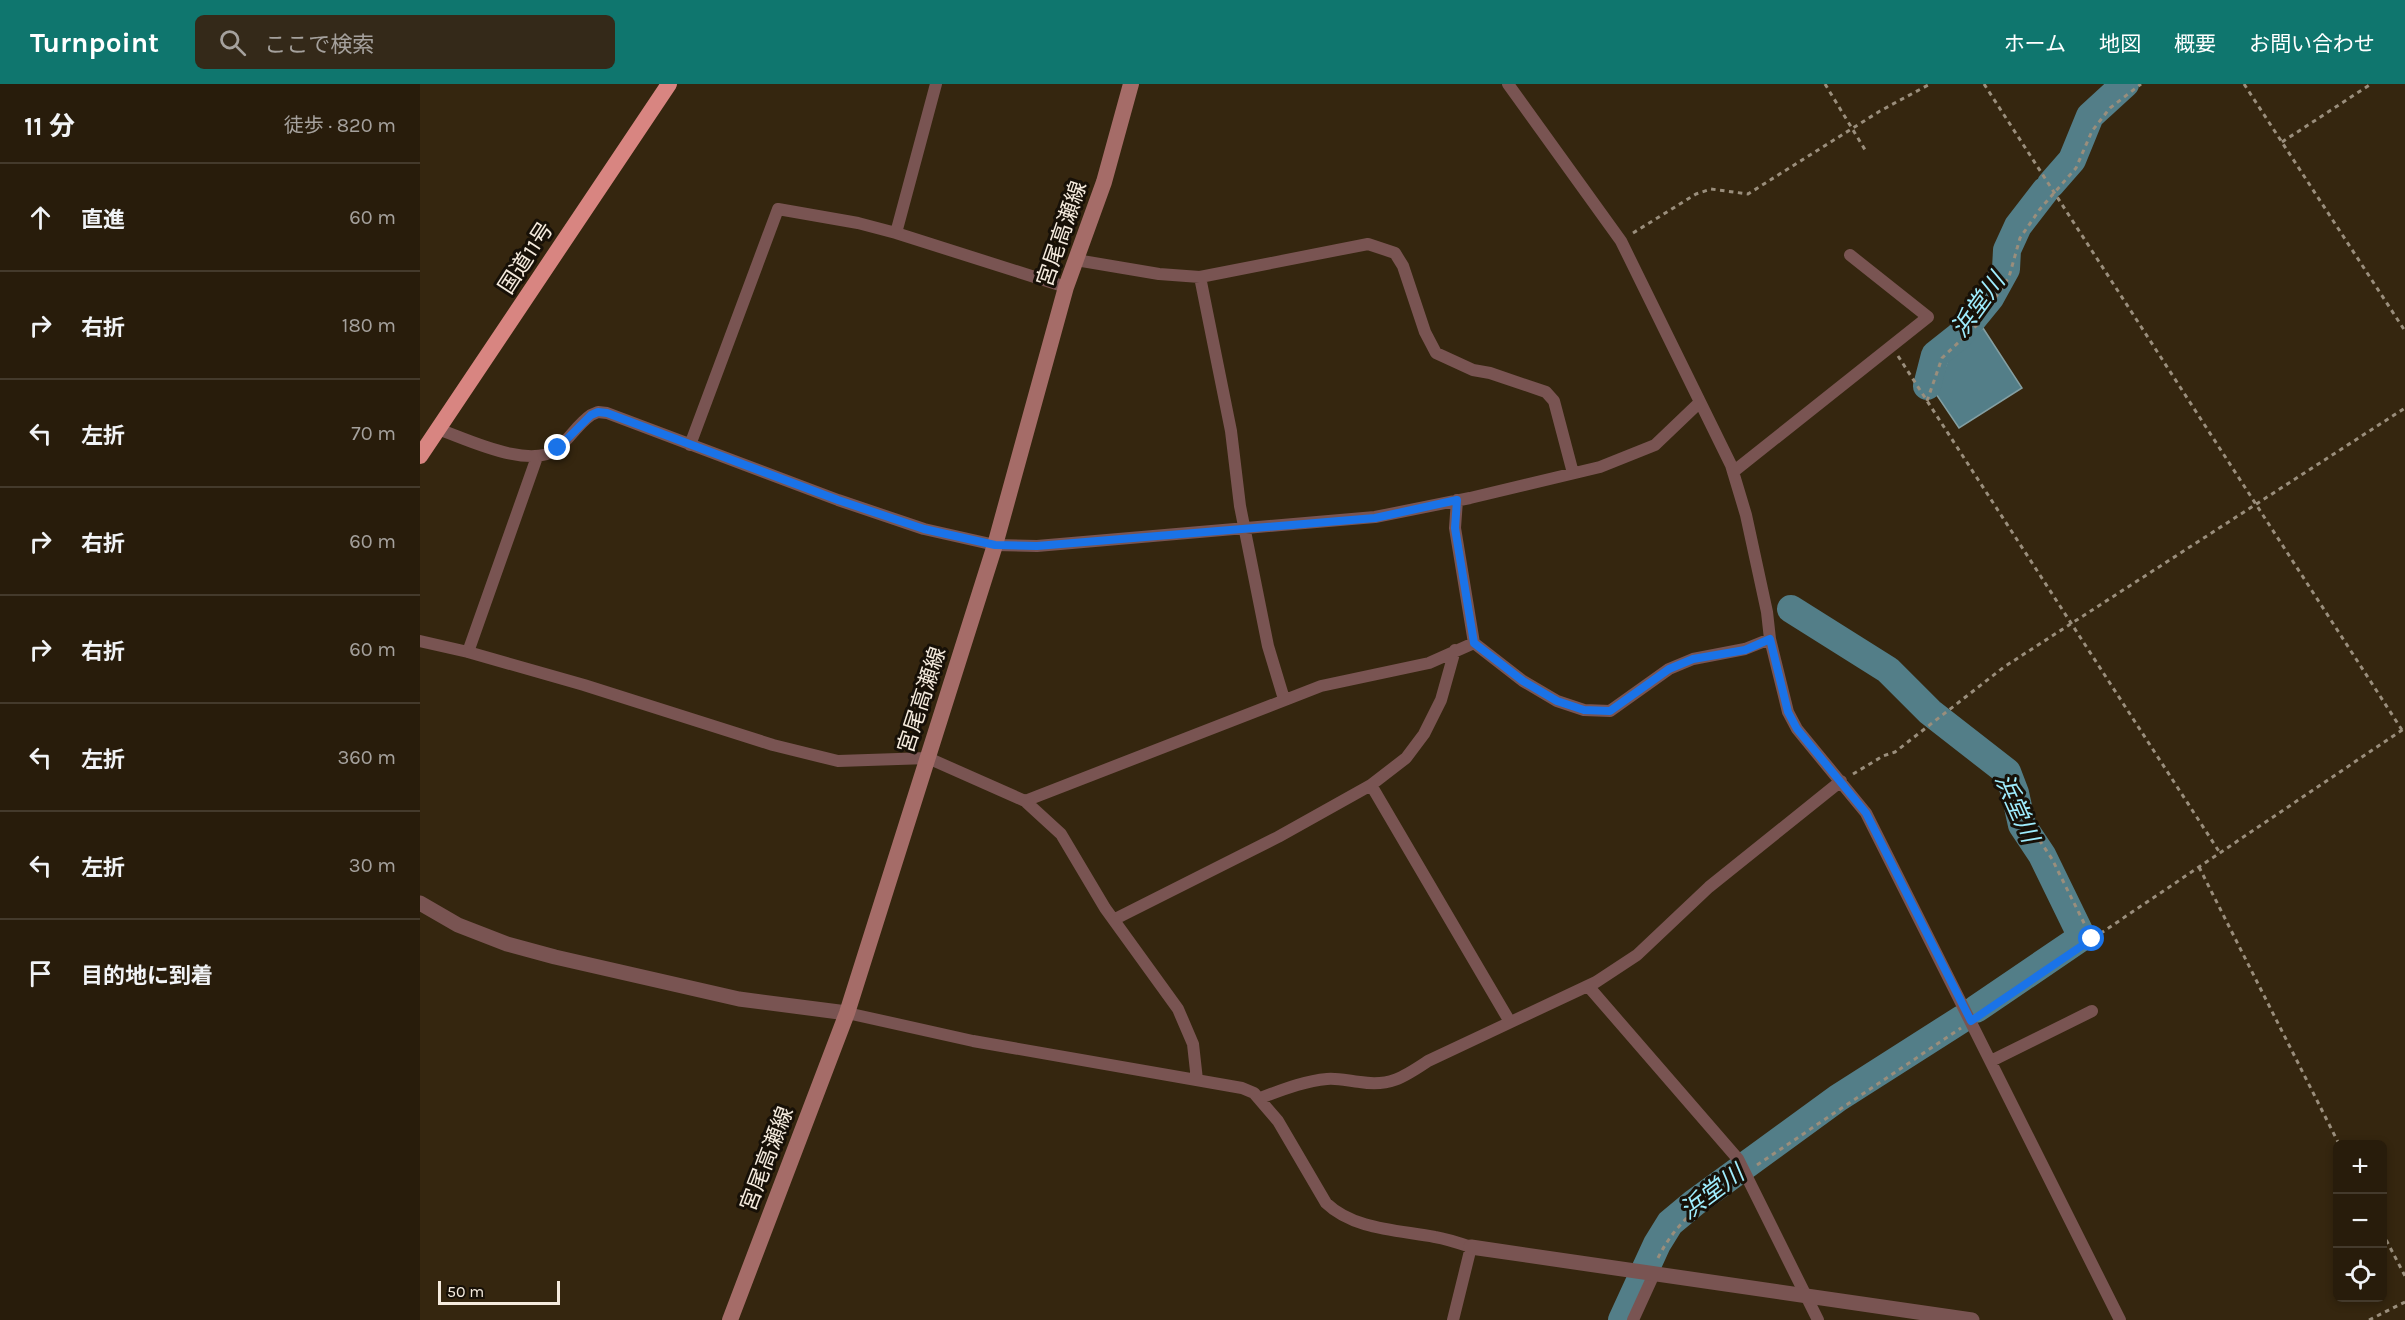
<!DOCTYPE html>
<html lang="ja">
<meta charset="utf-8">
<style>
body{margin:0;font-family:Karla,"Noto Sans JP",sans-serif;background:#342919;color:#f1f3f6}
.controls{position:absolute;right:18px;bottom:18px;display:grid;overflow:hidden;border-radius:9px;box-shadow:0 3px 9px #0003}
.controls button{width:54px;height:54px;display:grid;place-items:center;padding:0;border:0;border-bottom:2px solid #443a2c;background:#281c0b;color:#f1f3f6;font:30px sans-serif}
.scale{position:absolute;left:18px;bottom:15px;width:122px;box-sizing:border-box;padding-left:6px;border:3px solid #f5ebde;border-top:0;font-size:16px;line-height:21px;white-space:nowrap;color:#f5ebde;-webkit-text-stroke:4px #171007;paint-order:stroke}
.stop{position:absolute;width:18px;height:18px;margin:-14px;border:4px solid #1a73e8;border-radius:50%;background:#fff}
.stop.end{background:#1a73e8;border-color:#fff;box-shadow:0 2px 6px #0008}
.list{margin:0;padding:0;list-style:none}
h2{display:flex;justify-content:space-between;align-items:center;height:78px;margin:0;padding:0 24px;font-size:26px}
h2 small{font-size:20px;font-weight:400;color:#a5a19d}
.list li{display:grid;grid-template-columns:39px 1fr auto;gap:18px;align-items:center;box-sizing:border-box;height:108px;padding:0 24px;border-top:2px solid #443a2c}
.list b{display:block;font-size:22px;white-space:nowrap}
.list em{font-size:20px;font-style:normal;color:#a5a19d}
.icon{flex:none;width:33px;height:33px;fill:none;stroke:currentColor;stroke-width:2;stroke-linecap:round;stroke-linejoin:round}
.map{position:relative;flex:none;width:1985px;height:1236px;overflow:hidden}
header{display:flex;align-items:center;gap:36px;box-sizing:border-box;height:84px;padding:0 30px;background:#0f766e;color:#fff}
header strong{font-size:28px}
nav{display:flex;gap:33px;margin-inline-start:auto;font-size:21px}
.search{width:420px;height:54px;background:#342919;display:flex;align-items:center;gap:15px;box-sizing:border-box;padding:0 21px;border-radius:9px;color:#a5a19d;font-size:22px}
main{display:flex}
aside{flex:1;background:#281c0b}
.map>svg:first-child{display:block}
</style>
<header>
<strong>Turnpoint</strong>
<div class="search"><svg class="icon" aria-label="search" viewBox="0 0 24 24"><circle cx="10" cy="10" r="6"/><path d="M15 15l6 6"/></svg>ここで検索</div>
<nav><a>ホーム</a><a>地図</a><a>概要</a><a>お問い合わせ</a></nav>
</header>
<main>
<aside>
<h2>11 分<small>徒歩 · 820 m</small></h2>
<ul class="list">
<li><svg class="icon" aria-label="ahead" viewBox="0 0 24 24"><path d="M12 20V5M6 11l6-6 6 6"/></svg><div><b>直進</b></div><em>60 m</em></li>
<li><svg class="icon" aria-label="right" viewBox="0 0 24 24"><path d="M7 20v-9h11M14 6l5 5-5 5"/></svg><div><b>右折</b></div><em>180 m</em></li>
<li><svg class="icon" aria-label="left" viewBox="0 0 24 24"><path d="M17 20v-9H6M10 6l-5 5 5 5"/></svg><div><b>左折</b></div><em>70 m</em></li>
<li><svg class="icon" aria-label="right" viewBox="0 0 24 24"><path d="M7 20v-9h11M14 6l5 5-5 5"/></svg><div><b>右折</b></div><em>60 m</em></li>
<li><svg class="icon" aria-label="right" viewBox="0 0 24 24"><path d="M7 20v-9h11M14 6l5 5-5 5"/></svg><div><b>右折</b></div><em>60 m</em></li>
<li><svg class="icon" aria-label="left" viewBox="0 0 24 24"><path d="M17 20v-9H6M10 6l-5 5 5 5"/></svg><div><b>左折</b></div><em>360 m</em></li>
<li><svg class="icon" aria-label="left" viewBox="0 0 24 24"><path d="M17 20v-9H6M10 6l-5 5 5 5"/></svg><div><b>左折</b></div><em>30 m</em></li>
<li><svg class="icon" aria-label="arrive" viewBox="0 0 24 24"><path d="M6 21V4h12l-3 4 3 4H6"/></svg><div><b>目的地に到着</b></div></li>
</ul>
</aside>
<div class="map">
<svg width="1985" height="1236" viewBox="0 0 1985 1236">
<rect width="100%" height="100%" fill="#35260f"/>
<!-- water -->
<path fill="#537e88" stroke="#849fa2" stroke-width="1.5" d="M1563,244L1602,304L1539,344L1516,310L1528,275Z"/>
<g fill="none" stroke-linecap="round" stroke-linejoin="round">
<!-- river -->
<path stroke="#537e88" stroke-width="28" d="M1631,100L1652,76L1670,32L1705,0
M1507,302L1515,271L1539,252L1570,214L1586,185L1587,166L1598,142L1625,107
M1371,525L1468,586L1510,628L1587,688L1595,709L1602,741L1622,771L1662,853L1556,925
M1202,1236L1237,1160L1250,1139L1274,1119L1418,1014L1542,935"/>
<!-- path -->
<path stroke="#9a8e7c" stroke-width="3" stroke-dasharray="4.5 4.5" stroke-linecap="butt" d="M1405,0L1447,69
M1564,0L1982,646
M1824,0L1985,247
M1862,58L1951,0
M1213,149L1276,110L1291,105L1328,110L1460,27L1510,0
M1478,272L1800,769
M1507,317L1522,274L1557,241L1589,193L1600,154L1620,125L1656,84L1672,47L1690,24L1721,0
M1433,690L1463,672L1475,668L1584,583L1985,324
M1604,724L1610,742L1632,775L1672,855
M1779,783L1919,1060
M1561,930L1985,644
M1337,1081L1541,944
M1962,1148L1985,1192
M1238,1174C1255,1139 1283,1118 1314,1097
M1949,1236L1985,1218"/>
<!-- minor -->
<path stroke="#795452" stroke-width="12" d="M1088,0L1201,157L1311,381L1326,431L1347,528L1350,555L1368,628L1377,645L1446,729L1700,1236
M476,149L516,0
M656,176L739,190L780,193L948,160L975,169L983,182L1005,248L1016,269L1053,286L1070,289L1126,308L1134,317L1153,389
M780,193L811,347L820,422L848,562L864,615
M18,345C47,355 111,387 138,364C150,354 158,340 171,331L178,328L187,329L418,416L504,445L575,461L617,462L955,433L1050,414L1180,383L1235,361L1280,318
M270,361L358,125L438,139L476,149L646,203
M1313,388L1508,233L1430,171
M1037,416L1035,444L1054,559L1103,597L1137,617L1164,626L1190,627L1249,585L1273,575L1325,565L1350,555
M0,557L48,568L164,601L353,661L418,677L508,674L605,717L641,750L685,824L758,925L773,960L777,996
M48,568L117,373
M951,701L1090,938
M605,717L901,602L1009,579L1054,559
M695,835L858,753L951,701L986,674L1004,650L1021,616L1035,566
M1168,902L1318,1075L1398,1236
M427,929L553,957L822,1004L834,1009L858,1037L906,1119C934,1146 979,1146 1015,1153C1027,1155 1039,1159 1051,1163L1033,1236
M1571,977L1672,927
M840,1014C862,1006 884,997 907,995C918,994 929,997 940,998C970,1003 984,993 1008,977L1176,898L1217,871L1289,803L1421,697
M1213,1236L1234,1190"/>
<!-- tertiary -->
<path stroke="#795452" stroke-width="15" d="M0,819L38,841L87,860L135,873L319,915L427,929
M1051,1163L1552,1236"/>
<!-- secondary -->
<path stroke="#a56c68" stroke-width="16" d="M310,1236L427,929L575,461L646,203L684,98L711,0"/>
<!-- trunk -->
<path stroke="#d88581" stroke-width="16" d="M0,372L249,0"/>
</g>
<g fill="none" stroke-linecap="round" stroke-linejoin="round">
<!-- route -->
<path stroke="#1a73e8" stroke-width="8" d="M138,364L171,331L178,328L187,329L418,416L504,445L575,461L617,462L955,434L1037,416L1035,444L1054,559L1103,597L1137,617L1164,626L1190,627L1249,585L1273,575L1325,566L1350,555L1368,628L1377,645L1446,729L1551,937L1672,855"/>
</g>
<g text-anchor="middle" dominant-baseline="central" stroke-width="6" stroke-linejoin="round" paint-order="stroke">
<!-- street labels -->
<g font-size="22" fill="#f5ebde" stroke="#171007">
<text transform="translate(642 150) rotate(-71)">宮尾高瀬線</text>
<text transform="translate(106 174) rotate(-57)">国道11号</text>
<text transform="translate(502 616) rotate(-72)">宮尾高瀬線</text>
<text transform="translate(347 1075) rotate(-69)">宮尾高瀬線</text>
</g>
<!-- water labels -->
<g font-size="24" font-style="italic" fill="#9fedfe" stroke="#171007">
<text transform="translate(1558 221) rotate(-54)">浜堂川</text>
<text transform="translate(1597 724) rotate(66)">浜堂川</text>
<text transform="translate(1292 1108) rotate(-37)">浜堂川</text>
</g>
</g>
</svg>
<div class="controls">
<button>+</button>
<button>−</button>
<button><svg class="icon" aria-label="locate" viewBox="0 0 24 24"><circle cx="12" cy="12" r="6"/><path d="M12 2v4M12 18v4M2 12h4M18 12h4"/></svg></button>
</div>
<div class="scale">50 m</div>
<div class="stop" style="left:1672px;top:855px"></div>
<div class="stop end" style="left:138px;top:364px"></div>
</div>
</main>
